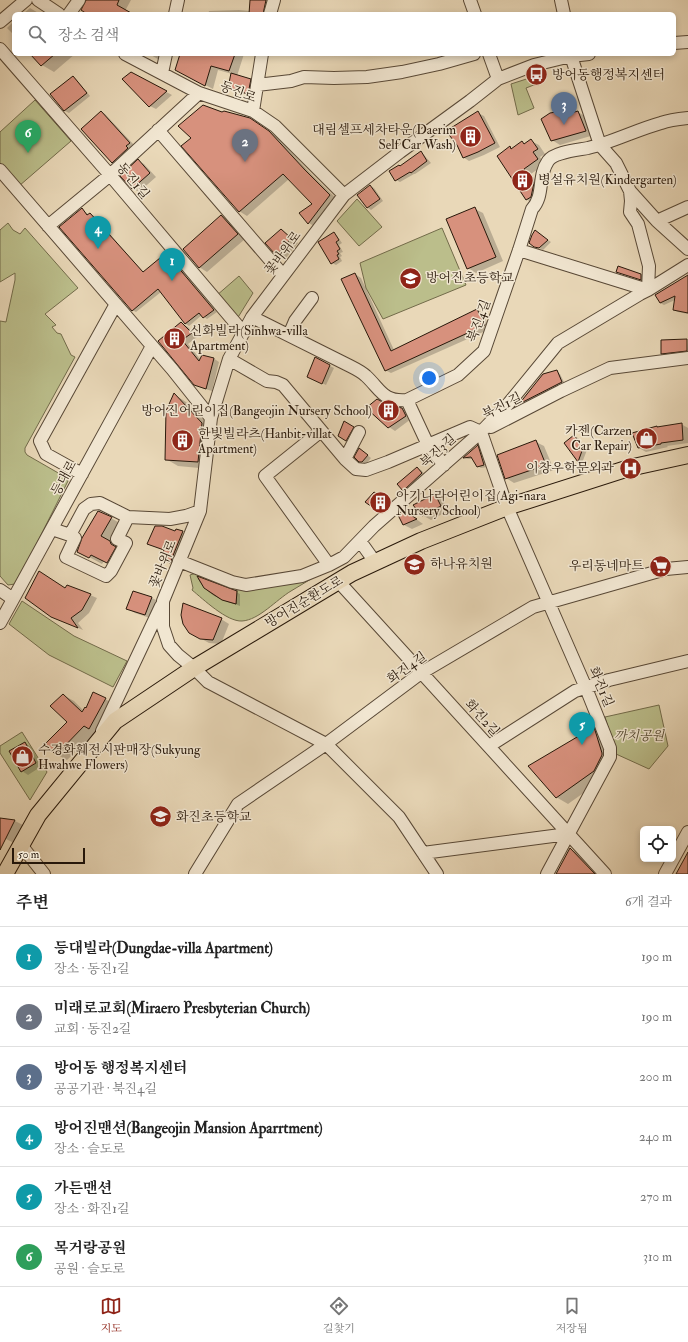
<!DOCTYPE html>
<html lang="ko">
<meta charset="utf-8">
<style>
body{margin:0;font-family:"IM FELL Double Pica","Noto Serif KR",serif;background:#f2f2f2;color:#222}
.controls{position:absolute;right:12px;bottom:12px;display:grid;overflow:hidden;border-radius:6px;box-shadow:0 2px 6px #0003}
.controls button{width:36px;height:36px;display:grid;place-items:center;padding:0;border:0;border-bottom:1px solid #e0e0e0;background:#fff;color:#222;font:20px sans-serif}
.scale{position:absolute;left:12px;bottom:10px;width:73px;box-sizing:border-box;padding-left:4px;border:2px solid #28180a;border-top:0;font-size:11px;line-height:14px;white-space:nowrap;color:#28180a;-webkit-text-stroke:3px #f1e6d1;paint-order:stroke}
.you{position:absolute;left:429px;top:378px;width:14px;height:14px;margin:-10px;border:3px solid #fff;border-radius:50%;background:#1a73e8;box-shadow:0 0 0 6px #1a73e833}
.badge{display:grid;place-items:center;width:26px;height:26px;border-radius:50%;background:#8f2418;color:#fff;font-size:13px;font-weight:700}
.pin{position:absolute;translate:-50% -33px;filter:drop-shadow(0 1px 2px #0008)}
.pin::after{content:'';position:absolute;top:21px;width:14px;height:12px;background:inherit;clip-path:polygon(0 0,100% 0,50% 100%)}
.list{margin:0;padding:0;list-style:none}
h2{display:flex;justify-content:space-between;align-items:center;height:52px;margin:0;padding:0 16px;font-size:17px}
h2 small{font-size:13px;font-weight:400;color:#767676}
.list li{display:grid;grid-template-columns:26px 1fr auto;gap:12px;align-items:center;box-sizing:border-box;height:60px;padding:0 16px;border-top:1px solid #e0e0e0}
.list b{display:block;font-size:15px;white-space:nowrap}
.list p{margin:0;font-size:13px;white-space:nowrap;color:#767676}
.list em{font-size:13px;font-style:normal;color:#767676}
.icon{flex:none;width:22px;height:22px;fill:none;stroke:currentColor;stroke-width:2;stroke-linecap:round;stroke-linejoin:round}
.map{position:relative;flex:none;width:688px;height:874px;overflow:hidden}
.search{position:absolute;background:#fff;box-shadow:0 2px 6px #0003;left:12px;right:12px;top:12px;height:44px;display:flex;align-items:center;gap:10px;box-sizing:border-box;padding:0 14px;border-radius:6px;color:#767676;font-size:15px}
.sheet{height:412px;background:#fff}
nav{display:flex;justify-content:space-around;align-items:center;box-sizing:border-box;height:56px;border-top:1px solid #e0e0e0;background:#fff;font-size:11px;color:#767676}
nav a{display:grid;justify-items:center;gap:2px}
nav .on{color:#8f2418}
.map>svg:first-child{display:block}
</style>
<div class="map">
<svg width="688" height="874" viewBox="0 0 688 874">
<rect width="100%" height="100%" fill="#e9d8b8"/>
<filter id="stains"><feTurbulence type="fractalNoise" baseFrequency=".005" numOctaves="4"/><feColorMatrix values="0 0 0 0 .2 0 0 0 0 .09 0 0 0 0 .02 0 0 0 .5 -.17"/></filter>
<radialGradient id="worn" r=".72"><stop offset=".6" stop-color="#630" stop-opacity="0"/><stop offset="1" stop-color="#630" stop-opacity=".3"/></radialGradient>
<!-- green -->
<path fill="#bbbe8b" stroke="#726b4a" d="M545,73L547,77L538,79L539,83L526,88L534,108L518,115L511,84Z
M35,100L71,141L19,186L0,165V132Z
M357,199L382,227L359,246L337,221Z
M8,223L13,230L20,234L25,228L78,288L45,314L56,325L52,327L57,333L61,334L71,355L75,357L25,448V452L27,455L67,478L68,481L36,545L15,584L8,585L0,576V321L6,322L15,280V273L0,282V230Z
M442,228L466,285L383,319L366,288L360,263Z
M239,276L253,293L237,319L216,296Z
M331,567C318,575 304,583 291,591C276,600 259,620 242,621C227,622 203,599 192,590L193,588L190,575L196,573L202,575L198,578C207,594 219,599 236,604L237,590Z
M22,601L74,636L127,661L113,687L49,655L9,624Z
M659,705L668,746L649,769L616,754L605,717Z
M22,732L47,772L30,800L0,753V746Z"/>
<!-- shadow -->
<path fill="#0003" d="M87,0H131L125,11L131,14H89Z
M251,0H275L272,14H208L209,11L239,10L250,11Z
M30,8L40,14H23Z
M14,21V35L7,28Z
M31,54H75L54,72L42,65Z
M149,54H168L165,63Z
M182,54H244L237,76L250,79L258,84L256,97L237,92L229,87L232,74L218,70L213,89L184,74Z
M246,54H263L262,57Z
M131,73L172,95L156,109L150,106Z
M73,77L76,79L90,96L69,113L65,111L51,95Z
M102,112L105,114L134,145L116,164L113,162Z
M578,112L586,117L594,135L560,145L552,140L568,115Z
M478,113L484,116L500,147L484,155L469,161L463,157Z
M223,114L258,124L277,137L313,176L338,200L317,228L309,223L300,213L314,204L289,179L247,216L239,211Z
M531,141L539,145L545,154L540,157L545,164L531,174L541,188L534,204L526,199L510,147L512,149L522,142L525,144Z
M421,153L424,155L431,163L415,174H414L400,182L396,180L401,167Z
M138,161L144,164L156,177L139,192L133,189L122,176Z
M370,186L374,188L383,201L371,210L367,207Z
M82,209L89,215L90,214L94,216L144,273L167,254L170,257L217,312L207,319L202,315L189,326L186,324L161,292L136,312L132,310Z
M475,209L483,213L503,261L476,273L468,268Z
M221,216L229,221L245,239L207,272L199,267Z
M281,230L289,235L298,243L286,258H284L275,253Z
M334,233L337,236L342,243L339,245L343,252L340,253L342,256L340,257L342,261L336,265L332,263Z
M539,234L551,242L543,250L535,246Z
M617,272L641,275L645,277L644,281Z
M355,274L361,278L394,350L477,310L483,313L490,329L391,373L385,370Z
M688,277V314L678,312L674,310L675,300L664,305L660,303Z
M181,323L188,327L197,337L188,344L201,360L213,358L219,362L212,391L202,388L195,384L159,341Z
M687,340L688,353L666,355L662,353V341Z
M315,358L334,368L326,385L312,378Z
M556,371L560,374L565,384L523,406L520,404L543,374Z
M175,395L186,402L214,431L210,469L178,466L166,459Z
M402,409L408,412L411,419L395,431L389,427L394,410Z
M348,424L357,430L350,442L346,440Z
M681,424L688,428V443L667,446L668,447L646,452L639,448L658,428Z
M574,436L578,438L587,450L582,463L579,461L565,443Z
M536,442L544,446L554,470L514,483L506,478Z
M478,446L481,448L488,467L481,468L478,466L473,459H468L465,458Z
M360,449L371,458L366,464L360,461Z
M417,468L421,470L426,476L407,492L403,490Z
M375,493L393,505L383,513L367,502Z
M435,495L443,500L448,511L431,520L422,515Z
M399,515L412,516L423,524L412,529L404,525Z
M111,518L123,525L113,544L122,549L127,554L119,569L104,561L102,564L78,551Z
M176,530L187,535L175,565L161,558L165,551L148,543L175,532Z
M66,589L90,595L97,598L89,613L78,623L83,630L51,616Z
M236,592L240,594V606L222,599Z
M152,598L160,602L153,619L135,613L127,608Z
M221,619L229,624L221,644L209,643L189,632Z
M63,695L74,701L84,711L105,699L116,705L100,734L96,732L67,760L56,754L69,722Z
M594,728L606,735L614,762L606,777L568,804L556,797Z
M25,743L31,747L42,766L28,775L22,771Z
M0,819L15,821L23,825L14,843L0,836Z
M570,849L578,853L597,874H557Z"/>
<!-- building -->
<path fill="#d7917d" stroke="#28180a" d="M86,0H119L117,5L133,14H87L81,10Z
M250,0H266L263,14H249Z
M30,54H55L41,66Z
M180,54H235L229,71L211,66L205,86L175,70Z
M131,72L167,91L149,107L122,79Z
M231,73L251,79L248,94L228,88Z
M73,76L87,93L64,111L50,94Z
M203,105L222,112L224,111L250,118L269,131L305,170L330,195L308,224L299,213L312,204L283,174L239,212L181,146L191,138L178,126Z
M101,111L130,143L126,146L128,148L112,163L81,129Z
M478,111L495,143L478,152L463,158L457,145L446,131Z
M562,111L568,114L578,111L586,131L551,141L541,119L550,113Z
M531,139L538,149L533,152L538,159L524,169L534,183L531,197L526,200L497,156L510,146L511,149L522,141L524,144Z
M421,151L427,161L411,173L410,172L395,181L389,171L399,165L400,166Z
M138,159L150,173L132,189L120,176Z
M370,185L380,199L367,208L357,195Z
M475,207L496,257L467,269L446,219Z
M82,208L87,215L90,213L143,272L166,253L214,310L203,318L199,313L185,324L158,289L132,311L59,227Z
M221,215L238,234L199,268L183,249Z
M281,229L291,238L278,254H275L265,243Z
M535,230L548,240L539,248L534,247L529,243L532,235Z
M334,232L339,240L336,242L340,249L337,251L339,254L337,255L339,259L331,264L318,242Z
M618,266L641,274V280L616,272Z
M355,273L391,351L477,309L485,325L385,371L341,279Z
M688,275V313L673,310L675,296L660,303L655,295Z
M181,322L192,333L182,340L199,361L202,355L214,358L206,389L194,385L158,341Z
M687,339V351L661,354V340Z
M315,357L330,365L322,384L307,377Z
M557,370L562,382L519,404L543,374Z
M174,393L202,423L198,462L165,460L166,411Z
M377,399L390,406L393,409L397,407L402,408L406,416L388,428L366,408Z
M344,421L354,427L346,441L338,436Z
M682,423L683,440L661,443V444L638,448L632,433L657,426V427Z
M574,435L583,448L578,462L564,443Z
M536,440L546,465L505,479L497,455Z
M478,445L484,465L477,467L471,457L463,458Z
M359,448L368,455L362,462H359L354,457Z
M417,467L422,473L403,491L397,484Z
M374,492L390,502L379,512L365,502Z
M435,494L441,506L422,516L413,505Z
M403,510L417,519L403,525L398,515Z
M98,511L112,517L101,536L110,541L111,544L116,547L107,563L91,555L89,558L77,552L82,538Z
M155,526H162L175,531L176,529L183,531L170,563L160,558L164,550L147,544Z
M39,571L65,588L67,585L91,594L82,610L71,618L78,628L51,617L25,598Z
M197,576L237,591L236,604L222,600L204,588Z
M133,591L152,597L145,615L126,609Z
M183,603L222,618L213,640L200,639L189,633L183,624L181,615Z
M93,692L106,698L89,729L84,726L56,755L45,744L67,722L50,706L63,694L82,712L85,707L86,708Z
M594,727L602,753V755L594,771L556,798L528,766Z
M25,742L36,763L21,772L9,751Z
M0,818L15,820L0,850Z
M570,848L595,874H556Z
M688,852V874H676Z"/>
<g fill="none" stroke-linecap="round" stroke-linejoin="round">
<defs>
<path id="minor" d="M38,0L59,14
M470,0L475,14
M561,0L564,14
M69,14L79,0
M175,14L178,0
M270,14L274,0
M0,22L26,0
M674,43L688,42
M0,49L110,175L243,332
M125,54L199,93L253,111L275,126L344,195
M489,54L498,79
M571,56L600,145L616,163L630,191L657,221L688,249
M162,73L166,54
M257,85L291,81L304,77L334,78L367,77L402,72L439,64L474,54
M253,111L262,54
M158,130L283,275
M0,170L172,369L211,418
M657,221L688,207
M48,226L110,175L199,93
M519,250L648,290L649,266L638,224L630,212L631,201L630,191
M252,317L350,366C356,369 362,372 366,376C381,390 383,402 407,400L458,375L484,351L519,250L532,209C545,195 537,177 548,161C554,152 578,150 588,148C613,142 636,130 661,123C670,120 679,119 688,118
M289,335L295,321L312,298
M229,359L267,381L276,382L283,385L345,459L356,469L366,470L388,462L470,427L481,432
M407,400L428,445L444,465
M491,427L561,391L610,368L688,358
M321,431L265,476L329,565
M481,432L507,507L586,688L610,748V757L547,874
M345,459L359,432
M82,474L46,454L40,441L116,304
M52,529L70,535L84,509L91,504L100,503L128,517L170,519L186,516L200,511
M70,535L75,538L66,557L106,576L111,571L126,543L117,539L128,517
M360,541L375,562
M179,561L232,582L246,585L302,576L329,565L344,557L374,526L481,432L509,403L558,343L640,294L648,290L688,265
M338,581L605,874
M0,590L13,599
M0,623L152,346
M102,731L161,606
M489,746L575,691L609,680L688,661
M21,845L44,874
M423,853L568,834
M195,874L238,804L326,744L421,673L533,607L666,569L688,567
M437,874L399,817L326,744L208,682L194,668L178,655L169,645L163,627V601L200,511L211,418L229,359L252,317L344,195L400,152L470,101L498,79L534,65L571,56L589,54
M665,874L688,832"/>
<path id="major" d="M5,874L38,815L115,721L194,668L352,573L421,541L507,507L629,468L688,455"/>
</defs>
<!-- minor casing -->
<use href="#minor" stroke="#584836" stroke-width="14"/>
<!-- major casing -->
<use href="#major" stroke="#28180a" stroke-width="18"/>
<!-- minor -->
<use href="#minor" stroke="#f1e6d1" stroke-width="12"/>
<!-- major -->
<use href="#major" stroke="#e9d8b8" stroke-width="16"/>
</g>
<!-- icons -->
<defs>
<symbol id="bus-disc" viewBox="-11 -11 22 22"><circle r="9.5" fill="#8f2418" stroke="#f1e6d1"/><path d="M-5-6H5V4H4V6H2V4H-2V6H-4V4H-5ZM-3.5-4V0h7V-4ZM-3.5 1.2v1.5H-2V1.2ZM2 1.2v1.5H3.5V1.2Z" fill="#fff"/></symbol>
<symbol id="building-disc" viewBox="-11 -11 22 22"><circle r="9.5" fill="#8f2418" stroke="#f1e6d1"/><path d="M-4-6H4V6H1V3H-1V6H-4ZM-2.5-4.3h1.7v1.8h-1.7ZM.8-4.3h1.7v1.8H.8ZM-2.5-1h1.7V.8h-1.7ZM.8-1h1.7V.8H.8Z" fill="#fff"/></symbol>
<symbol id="school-disc" viewBox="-11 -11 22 22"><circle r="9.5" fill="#8f2418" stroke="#f1e6d1"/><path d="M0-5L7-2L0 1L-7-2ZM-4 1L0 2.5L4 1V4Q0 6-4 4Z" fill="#fff"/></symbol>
<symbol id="shop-disc" viewBox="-11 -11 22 22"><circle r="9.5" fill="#8f2418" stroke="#f1e6d1"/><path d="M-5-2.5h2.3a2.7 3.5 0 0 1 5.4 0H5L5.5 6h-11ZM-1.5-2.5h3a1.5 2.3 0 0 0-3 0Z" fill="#fff"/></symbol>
<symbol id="hospital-disc" viewBox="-11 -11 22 22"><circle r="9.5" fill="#8f2418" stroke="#f1e6d1"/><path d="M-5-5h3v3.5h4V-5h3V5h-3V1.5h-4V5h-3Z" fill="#fff"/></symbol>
<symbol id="supermarket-disc" viewBox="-11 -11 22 22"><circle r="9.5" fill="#8f2418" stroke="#f1e6d1"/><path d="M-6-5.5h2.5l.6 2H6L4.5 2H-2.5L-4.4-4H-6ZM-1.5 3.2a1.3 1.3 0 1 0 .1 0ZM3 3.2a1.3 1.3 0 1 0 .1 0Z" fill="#fff"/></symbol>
</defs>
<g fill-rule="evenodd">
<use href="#bus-disc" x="524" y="62" width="25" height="25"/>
<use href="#building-disc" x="458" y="124" width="25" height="25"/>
<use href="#building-disc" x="510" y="168" width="25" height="25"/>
<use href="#school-disc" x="398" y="266" width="25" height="25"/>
<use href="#building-disc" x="162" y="326" width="25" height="25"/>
<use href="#building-disc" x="376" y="398" width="25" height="25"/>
<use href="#shop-disc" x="634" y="426" width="25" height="25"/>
<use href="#building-disc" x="170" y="428" width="25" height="25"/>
<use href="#hospital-disc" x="618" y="456" width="25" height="25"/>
<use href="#building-disc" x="368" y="490" width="25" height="25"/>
<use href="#school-disc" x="402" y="552" width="25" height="25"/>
<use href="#supermarket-disc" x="648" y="554" width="25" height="25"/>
<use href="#shop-disc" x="10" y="744" width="25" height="25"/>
<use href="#school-disc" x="148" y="804" width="25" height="25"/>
</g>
<g text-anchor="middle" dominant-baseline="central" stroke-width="3" stroke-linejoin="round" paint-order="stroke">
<!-- poi labels -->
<g font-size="13" fill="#28180a" stroke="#f1e6d1" text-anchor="start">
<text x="552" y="75">방어동행정복지센터</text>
<text x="456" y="130" text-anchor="end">대림셀프세차타운(Daerim<tspan x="456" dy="15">Self Car Wash)</tspan></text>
<text x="538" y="180">병설유치원(Kindergarten)</text>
<text x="426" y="278">방어진초등학교</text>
<text x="190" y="331">신화빌라(Sinhwa-villa<tspan x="190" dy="15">Apartment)</tspan></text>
<text x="372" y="411" text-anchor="end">방어진어린이집(Bangeojin Nursery School)</text>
<text x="632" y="431" text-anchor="end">카젠(Carzen<tspan x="632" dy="15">Car Repair)</tspan></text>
<text x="198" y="434">한빛빌라츠(Hanbit-villat<tspan x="198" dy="15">Apartment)</tspan></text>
<text x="614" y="468" text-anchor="end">이창우학문외과</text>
<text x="396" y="496">아기나라어린이집(Agi-nara<tspan x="396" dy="15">Nursery School)</tspan></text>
<text x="430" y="564">하나유치원</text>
<text x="644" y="566" text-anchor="end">우리동네마트</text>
<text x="38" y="750">수경화훼전시판매장(Sukyung<tspan x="38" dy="15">Hwahwe Flowers)</tspan></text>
<text x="176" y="817">화진초등학교</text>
</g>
<!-- street labels -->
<g font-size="13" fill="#28180a" stroke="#f1e6d1">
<text transform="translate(238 92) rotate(20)">동진로</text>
<text transform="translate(133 181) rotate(50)">동진1길</text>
<text transform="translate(283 253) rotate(-53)">꽃바위로</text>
<text transform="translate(479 321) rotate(-70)">북진4길</text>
<text transform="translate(502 406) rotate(-27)">북진1길</text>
<text transform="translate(438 451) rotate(-42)">북진3길</text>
<text transform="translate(64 478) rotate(-61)">등대로</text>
<text transform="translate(163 564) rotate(-68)">꽃바위로</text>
<text transform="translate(304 602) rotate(-31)">방어진순환도로</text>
<text transform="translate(407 668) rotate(-35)">화진4길</text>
<text transform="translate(601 687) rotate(67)">화진1길</text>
<text transform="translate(482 718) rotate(48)">화진2길</text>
</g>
<!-- park labels -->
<g font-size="13" font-style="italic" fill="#544a31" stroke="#f1e6d1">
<text x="639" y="736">까치공원</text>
</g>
</g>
<rect width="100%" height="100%" filter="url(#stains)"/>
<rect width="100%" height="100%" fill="url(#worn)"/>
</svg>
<div class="controls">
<button><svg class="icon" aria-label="locate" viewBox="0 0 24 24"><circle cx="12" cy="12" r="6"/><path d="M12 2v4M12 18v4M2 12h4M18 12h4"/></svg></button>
</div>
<div class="scale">50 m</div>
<div class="you"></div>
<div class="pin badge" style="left:172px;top:281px;background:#0f9aa8">1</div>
<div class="pin badge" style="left:245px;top:162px;background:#6b7280">2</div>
<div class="pin badge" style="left:564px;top:125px;background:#5c6f8a">3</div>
<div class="pin badge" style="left:98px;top:249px;background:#0f9aa8">4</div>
<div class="pin badge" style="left:582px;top:745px;background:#0f9aa8">5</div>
<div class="pin badge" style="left:28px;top:153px;background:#2e9e5b">6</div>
<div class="search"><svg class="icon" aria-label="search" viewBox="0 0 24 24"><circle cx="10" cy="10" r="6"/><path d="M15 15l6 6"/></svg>장소 검색</div>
</div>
<section class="sheet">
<h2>주변<small>6개 결과</small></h2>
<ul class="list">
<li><span class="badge" style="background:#0f9aa8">1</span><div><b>등대빌라(Dungdae-villa Apartment)</b><p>장소 · 동진1길</p></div><em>190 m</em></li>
<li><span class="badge" style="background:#6b7280">2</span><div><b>미래로교회(Miraero Presbyterian Church)</b><p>교회 · 동진2길</p></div><em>190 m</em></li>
<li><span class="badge" style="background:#5c6f8a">3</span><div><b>방어동 행정복지센터</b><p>공공기관 · 북진4길</p></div><em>200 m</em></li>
<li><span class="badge" style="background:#0f9aa8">4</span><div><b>방어진맨션(Bangeojin Mansion Aparrtment)</b><p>장소 · 슬도로</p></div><em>240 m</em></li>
<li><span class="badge" style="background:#0f9aa8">5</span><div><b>가든맨션</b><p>장소 · 화진1길</p></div><em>270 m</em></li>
<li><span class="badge" style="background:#2e9e5b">6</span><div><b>목거랑공원</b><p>공원 · 슬도로</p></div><em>310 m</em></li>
</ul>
</section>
<nav>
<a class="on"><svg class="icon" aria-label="map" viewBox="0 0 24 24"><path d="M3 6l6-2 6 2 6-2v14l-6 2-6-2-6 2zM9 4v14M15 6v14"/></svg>지도</a>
<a><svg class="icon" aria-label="directions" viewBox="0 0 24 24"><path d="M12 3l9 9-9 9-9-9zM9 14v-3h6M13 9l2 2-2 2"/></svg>길찾기</a>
<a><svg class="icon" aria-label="saved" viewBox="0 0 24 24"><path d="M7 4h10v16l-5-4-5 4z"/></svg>저장됨</a>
</nav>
